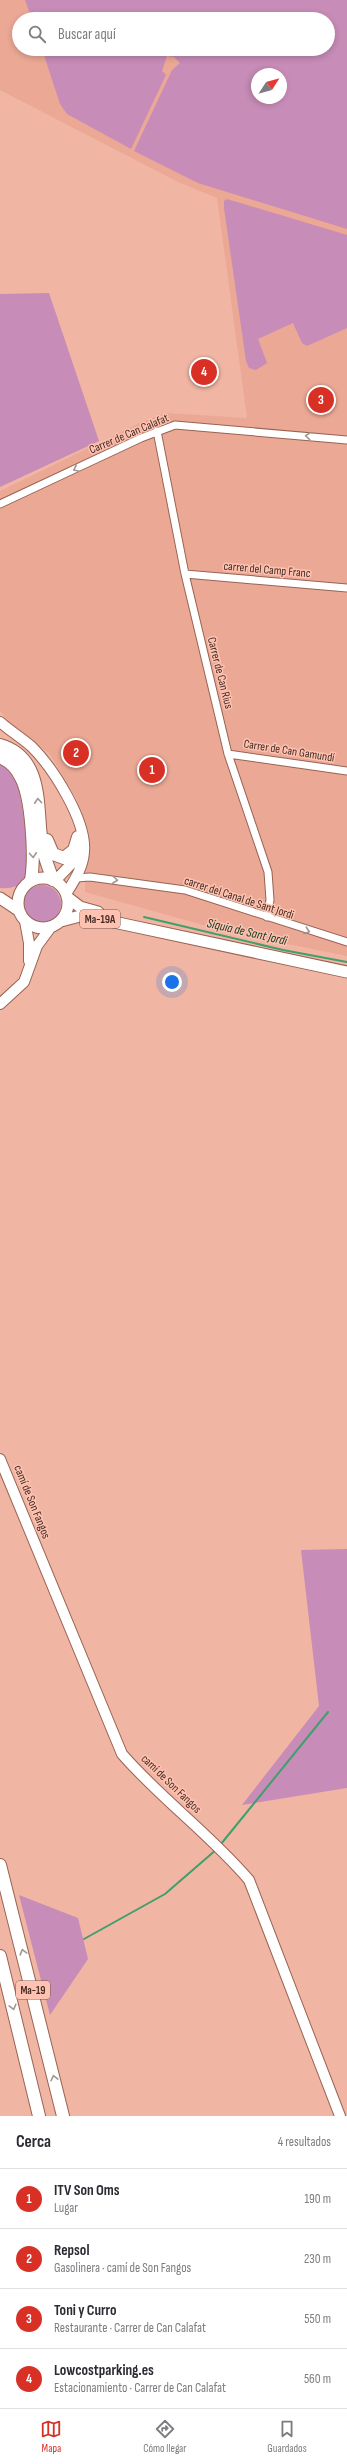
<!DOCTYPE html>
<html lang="es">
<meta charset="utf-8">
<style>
body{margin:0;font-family:"Sofia Sans Condensed",sans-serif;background:#f2f2f3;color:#2b2b33}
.compass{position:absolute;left:251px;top:68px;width:36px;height:36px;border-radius:50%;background:#fff;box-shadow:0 2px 6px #0003;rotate:54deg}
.you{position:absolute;left:172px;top:982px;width:14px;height:14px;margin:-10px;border:3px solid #fff;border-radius:50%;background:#1a73e8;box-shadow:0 0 0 6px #1a73e833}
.badge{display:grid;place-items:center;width:26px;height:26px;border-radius:50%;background:#d93025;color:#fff;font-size:13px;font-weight:700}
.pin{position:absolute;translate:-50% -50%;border:2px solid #fff;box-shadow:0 1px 4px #0006}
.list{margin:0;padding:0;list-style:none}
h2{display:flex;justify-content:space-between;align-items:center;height:52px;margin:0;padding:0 16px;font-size:17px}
h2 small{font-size:13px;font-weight:400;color:#7c7c81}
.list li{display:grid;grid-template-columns:26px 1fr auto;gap:12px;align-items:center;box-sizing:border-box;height:60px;padding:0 16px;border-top:1px solid #e1e1e2}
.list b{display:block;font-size:15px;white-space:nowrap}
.list p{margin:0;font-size:13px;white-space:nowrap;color:#7c7c81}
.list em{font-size:13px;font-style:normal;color:#7c7c81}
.icon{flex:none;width:22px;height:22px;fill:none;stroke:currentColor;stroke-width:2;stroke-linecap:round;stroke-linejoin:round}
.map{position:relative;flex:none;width:347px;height:2116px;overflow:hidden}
.search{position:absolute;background:#fff;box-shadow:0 2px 6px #0003;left:12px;right:12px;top:12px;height:44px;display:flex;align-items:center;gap:10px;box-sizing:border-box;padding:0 14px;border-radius:22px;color:#7c7c81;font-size:15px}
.sheet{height:292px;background:#fff}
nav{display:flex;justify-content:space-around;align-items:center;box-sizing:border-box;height:56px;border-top:1px solid #e1e1e2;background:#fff;font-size:11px;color:#7c7c81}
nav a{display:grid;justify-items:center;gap:2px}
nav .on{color:#d93025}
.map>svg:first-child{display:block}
</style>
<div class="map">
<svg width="347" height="2116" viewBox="0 0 347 2116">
<rect width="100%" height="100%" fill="#f1b5a3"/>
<!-- built -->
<path fill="#eba895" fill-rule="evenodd" d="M0,0H347V956L228,932L85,892L86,828L76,798L50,754L13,727L0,711V491L142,422L166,413L247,418L217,198L178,182L0,90ZM19,19H328V49H19ZM257,74H281V98H257Z"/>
<!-- green -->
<path fill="#c78cb7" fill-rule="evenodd" d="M25,0H347V229L198,183L134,151L172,70L180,63L174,57L167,56L162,71L166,75L131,149L67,114L60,104L42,49H328V19H32ZM257,74H281V98H257Z
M227,199L347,235V328L307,346L302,343L293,323L258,339L267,363L256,370L249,368L246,361L224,208V201Z
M49,293L99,441L0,487V294Z
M0,764C5,767 11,771 14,776C22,791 32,864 25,879C19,887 9,889 0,888Z
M23 904a19 19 0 1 1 38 0a19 19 0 1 1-38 0Z
M347,1549V1788L242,1805L319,1706L301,1550Z
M19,1895L78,1918L88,1959L50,2015Z"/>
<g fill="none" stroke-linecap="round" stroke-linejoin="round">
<!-- stream -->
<path stroke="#409f6c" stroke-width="2" d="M144,917L283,950L347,962
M221,1844L328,1712
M84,1939L165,1894L217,1849"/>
<defs>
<path id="street" d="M157,431L185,574L228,754L268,872L270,900L267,917
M0,504L141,438L175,425L347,440
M185,574L347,588
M228,754L347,771
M76,878L90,877L185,890L347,942"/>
<path id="secondary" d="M0,722C10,731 22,738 32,747C53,768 87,821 84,852C83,868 74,881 66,894
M55,881L75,860L79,842
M25,921L29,943V961
M0,1004L24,982L37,946L51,927
M0,1459L122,1754C161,1799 210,1834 249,1880L340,2116"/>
<path id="primary" d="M18 903a25 25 0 1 1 50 0a25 25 0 1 1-50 0Z
M67,897L80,907L98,912
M0,898L18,910
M61,921L80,916L95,918L347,972"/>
<path id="highway" d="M0,745C45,758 36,809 42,845C44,857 49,869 53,880
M0,757C9,761 16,767 20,776C32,796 35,857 31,880
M47,840L53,854L64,858L74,850L78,837
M0,1865L63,2116
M0,1956L39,2116"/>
</defs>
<!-- street casing -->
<use href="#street" stroke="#996353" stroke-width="9"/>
<!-- secondary casing -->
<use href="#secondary" stroke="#996353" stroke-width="12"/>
<!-- primary casing -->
<use href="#primary" stroke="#996353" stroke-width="13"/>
<!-- highway casing -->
<use href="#highway" stroke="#996353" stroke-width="14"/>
<!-- street -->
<use href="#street" stroke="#fff" stroke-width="7"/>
<!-- secondary -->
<use href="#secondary" stroke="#fff" stroke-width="10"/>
<!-- primary -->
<use href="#primary" stroke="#fff" stroke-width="11"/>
<!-- highway -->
<use href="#highway" stroke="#fff" stroke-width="12"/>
</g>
<!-- one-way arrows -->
<defs><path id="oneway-chevron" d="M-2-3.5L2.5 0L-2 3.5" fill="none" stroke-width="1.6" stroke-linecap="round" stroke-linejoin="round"/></defs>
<g stroke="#a29692">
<use href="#oneway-chevron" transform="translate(308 436) rotate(-175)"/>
<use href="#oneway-chevron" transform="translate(76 469) rotate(155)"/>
<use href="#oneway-chevron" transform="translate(38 801) rotate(-94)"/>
<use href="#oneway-chevron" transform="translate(33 855) rotate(86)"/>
<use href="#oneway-chevron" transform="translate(115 880) rotate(6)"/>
<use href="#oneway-chevron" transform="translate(307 931) rotate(18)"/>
<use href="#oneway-chevron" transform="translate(23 1952) rotate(-105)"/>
<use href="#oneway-chevron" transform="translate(13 2007) rotate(76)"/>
<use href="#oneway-chevron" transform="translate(54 2078) rotate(-103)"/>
</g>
<g text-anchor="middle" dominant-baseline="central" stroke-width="3" stroke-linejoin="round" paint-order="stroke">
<!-- shield labels -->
<g fill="#ffc2b0" stroke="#7d5a4f" stroke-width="1">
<rect x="80" y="910" width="40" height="18" rx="3"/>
<rect x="16" y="1981" width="34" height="18" rx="3"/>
</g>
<g font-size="11" font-weight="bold" fill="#452d26">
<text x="100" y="919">Ma-19A</text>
<text x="33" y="1990">Ma-19</text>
</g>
<!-- street labels -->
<g font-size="12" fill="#452d26" stroke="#ffc2b0">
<text transform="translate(129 434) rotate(-23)">Carrer de Can Calafat</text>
<text transform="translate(267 570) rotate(5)">carrer del Camp Franc</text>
<text transform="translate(220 673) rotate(76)">Carrer de Can Rius</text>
<text transform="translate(289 751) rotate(9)">Carrer de Can Gamundí</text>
<text transform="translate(239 898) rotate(18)">carrer del Canal de Sant Jordi</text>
<text transform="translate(32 1502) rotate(68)">camí de Son Fangos</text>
<text transform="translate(171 1784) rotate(44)">camí de Son Fangos</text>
</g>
<!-- water labels -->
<g font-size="13" font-style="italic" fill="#19402b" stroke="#ffc2b0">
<text transform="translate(247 932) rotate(13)">Síquia de Sant Jordi</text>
</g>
</g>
</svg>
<svg class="compass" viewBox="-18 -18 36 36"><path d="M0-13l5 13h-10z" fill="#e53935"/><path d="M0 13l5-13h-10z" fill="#7c7c81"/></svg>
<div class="you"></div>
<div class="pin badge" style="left:152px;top:770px">1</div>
<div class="pin badge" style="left:76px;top:753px">2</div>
<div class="pin badge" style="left:321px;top:400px">3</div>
<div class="pin badge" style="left:204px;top:372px">4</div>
<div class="search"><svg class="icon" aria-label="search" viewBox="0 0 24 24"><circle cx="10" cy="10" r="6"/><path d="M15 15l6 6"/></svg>Buscar aquí</div>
</div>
<section class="sheet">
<h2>Cerca<small>4 resultados</small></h2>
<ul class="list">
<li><span class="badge">1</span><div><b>ITV Son Oms</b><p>Lugar</p></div><em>190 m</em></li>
<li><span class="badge">2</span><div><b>Repsol</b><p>Gasolinera · camí de Son Fangos</p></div><em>230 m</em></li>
<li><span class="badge">3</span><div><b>Toni y Curro</b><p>Restaurante · Carrer de Can Calafat</p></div><em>550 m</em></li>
<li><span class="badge">4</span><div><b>Lowcostparking.es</b><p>Estacionamiento · Carrer de Can Calafat</p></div><em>560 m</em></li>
</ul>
</section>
<nav>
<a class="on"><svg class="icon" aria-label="map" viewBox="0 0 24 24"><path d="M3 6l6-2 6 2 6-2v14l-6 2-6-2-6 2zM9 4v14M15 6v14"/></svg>Mapa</a>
<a><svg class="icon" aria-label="directions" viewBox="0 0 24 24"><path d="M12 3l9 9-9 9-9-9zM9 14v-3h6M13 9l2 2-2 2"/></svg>Cómo llegar</a>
<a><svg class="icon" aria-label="saved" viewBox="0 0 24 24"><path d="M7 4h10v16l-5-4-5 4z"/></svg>Guardados</a>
</nav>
